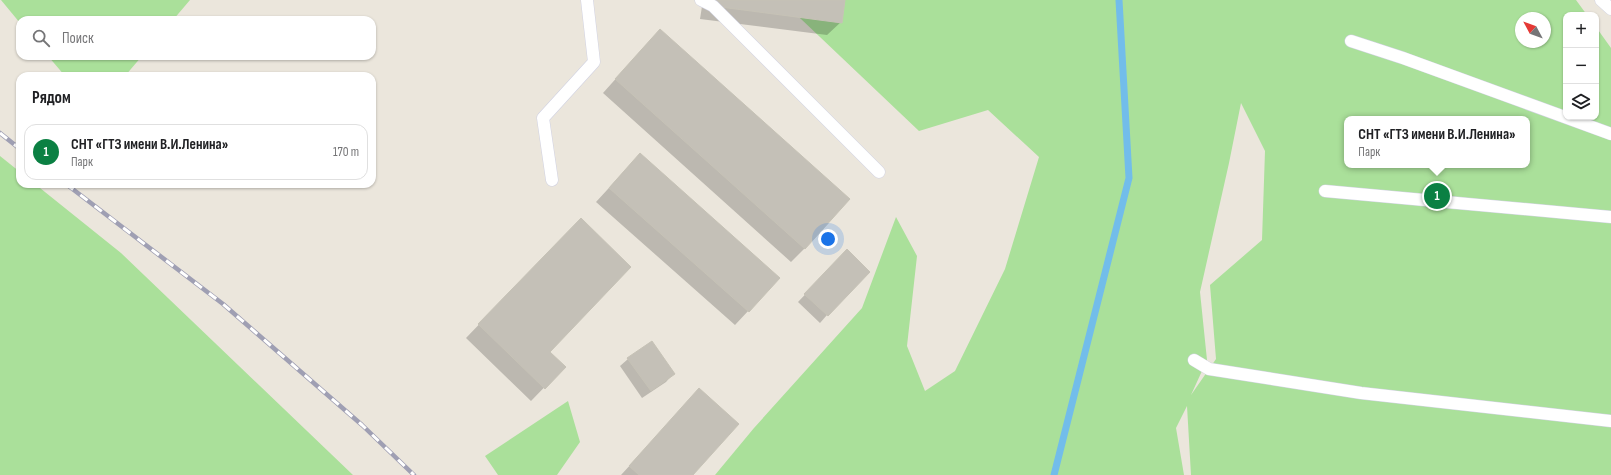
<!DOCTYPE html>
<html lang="ru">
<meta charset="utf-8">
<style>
body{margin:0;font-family:"Sofia Sans Condensed",sans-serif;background:#f2f2f2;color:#202124}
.controls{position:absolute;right:12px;top:12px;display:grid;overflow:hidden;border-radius:8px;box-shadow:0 1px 3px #0004}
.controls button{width:36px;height:36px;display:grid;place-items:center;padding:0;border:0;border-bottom:1px solid #e0e0e0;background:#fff;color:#202124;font:20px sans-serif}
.compass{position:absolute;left:1515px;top:12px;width:36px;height:36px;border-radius:50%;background:#fff;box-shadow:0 1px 3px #0004;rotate:311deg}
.you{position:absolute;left:828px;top:239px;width:14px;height:14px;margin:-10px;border:3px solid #fff;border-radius:50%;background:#1a73e8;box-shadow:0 0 0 6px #1a73e833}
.badge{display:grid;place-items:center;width:26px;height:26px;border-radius:50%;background:#0b8043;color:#fff;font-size:13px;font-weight:700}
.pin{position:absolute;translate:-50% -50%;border:2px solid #fff;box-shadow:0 1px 4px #0006}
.popup{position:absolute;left:1344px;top:116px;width:186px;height:52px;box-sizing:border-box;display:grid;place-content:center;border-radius:8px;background:#fff;filter:drop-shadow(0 1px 3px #0005);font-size:13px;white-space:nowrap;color:#757577}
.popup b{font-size:15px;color:#202124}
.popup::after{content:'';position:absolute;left:50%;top:100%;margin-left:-8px;border:8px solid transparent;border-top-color:#fff}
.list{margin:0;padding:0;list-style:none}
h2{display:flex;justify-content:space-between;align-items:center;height:52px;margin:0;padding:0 16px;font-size:17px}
h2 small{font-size:13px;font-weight:400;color:#757577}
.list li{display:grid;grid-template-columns:26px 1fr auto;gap:12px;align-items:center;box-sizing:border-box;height:56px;margin:0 8px 8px;padding:0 8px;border:1px solid #e0e0e0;border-radius:12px}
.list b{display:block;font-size:15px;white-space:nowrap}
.list p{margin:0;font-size:13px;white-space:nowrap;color:#757577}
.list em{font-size:13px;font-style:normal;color:#757577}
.icon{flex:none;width:22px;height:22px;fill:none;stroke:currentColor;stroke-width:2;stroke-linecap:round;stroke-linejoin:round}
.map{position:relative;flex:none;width:1611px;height:475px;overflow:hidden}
.search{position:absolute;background:#fff;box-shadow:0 1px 3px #0004;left:16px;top:16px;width:360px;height:44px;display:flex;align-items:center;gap:10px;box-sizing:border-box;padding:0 14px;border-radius:12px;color:#757577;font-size:15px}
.panel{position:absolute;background:#fff;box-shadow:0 1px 3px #0004;left:16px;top:72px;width:360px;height:116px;border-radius:12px}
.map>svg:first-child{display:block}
</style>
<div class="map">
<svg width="1611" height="475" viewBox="0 0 1611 475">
<rect width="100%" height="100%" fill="#ebe6dc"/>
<!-- green -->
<path fill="#aae09a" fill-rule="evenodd" d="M1,0H190L173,20H20V23Z
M781,0H1576L1587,15H1566V117H1596V27L1611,48V475H1191L1187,406L1176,428L1184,475H715L754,428L862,308L896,217L917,256L907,346L925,391L955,371L1005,269L1039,157L988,110L919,131ZM1521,18H1545V42H1521ZM1241,103L1265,151L1262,240L1210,285L1216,359L1191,395L1207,360L1200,292L1229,163ZM1347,119H1527V165H1347Z
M48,56H142L125,76H65Z
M0,156L20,172V184H35L121,253L353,475H0Z
M568,401L580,442L557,475H498L485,456Z"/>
<!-- shadow -->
<path fill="#0003" d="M703,0H844L841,22L827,35L700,19Z
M647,44L805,248L791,262L603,93Z
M640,154L779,278L735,325L596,202Z
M567,233L548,352L564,367L531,401L466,338Z
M839,259L827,315L820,323L798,302Z
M628,359L673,374L666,382L642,398L620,366Z
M689,401L692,475H621Z"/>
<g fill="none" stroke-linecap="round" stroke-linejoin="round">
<!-- stream -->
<path stroke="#72bdea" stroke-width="7" d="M1054,475L1129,178L1119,0"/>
</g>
<!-- building -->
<path fill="#c4c0b7" stroke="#c6c2b6" d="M714,0H845L842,23L713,6Z
M660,29L850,199L805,249L615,79Z
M640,153L780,278L749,312L609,188Z
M581,218L631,267L550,352L566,367L545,389L478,324Z
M847,249L870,272L828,316L804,294Z
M652,341L675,374L651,391L627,358Z
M699,388L739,424L693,475H639L629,466Z"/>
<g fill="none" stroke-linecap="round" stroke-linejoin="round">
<defs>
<path id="lane" d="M701,0L713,6L879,172
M1601,0L1611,9
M1351,41L1403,58L1611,134
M552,180L543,118L594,62L587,0
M1325,191L1611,217
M1194,360L1209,369L1361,393L1611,421"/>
</defs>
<!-- lane casing -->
<use href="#lane" stroke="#d1d2e2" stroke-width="13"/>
<!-- lane -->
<use href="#lane" stroke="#fff" stroke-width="12"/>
<defs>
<path id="rail" d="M0,133L20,149
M66,184L223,304L362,425L414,475"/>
</defs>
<!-- rail casing -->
<use href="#rail" stroke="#9f9fb3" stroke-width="4.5"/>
<!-- rail -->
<use href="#rail" stroke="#fff" stroke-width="3" stroke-dasharray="9" stroke-linecap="butt"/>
</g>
</svg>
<div class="controls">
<button>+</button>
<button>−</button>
<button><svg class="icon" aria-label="layers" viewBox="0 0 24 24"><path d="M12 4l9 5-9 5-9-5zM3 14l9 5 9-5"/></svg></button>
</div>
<svg class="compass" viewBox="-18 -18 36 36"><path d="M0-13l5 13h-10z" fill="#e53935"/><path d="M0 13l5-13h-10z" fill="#757577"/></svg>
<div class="you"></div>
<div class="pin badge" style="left:1437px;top:196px">1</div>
<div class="popup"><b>СНТ «ГТЗ имени В.И.Ленина»</b>Парк</div>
<div class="search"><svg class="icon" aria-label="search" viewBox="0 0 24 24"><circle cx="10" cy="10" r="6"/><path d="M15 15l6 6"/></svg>Поиск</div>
<section class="panel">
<h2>Рядом<small></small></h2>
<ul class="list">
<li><span class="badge">1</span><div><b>СНТ «ГТЗ имени В.И.Ленина»</b><p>Парк</p></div><em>170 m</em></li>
</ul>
</section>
</div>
